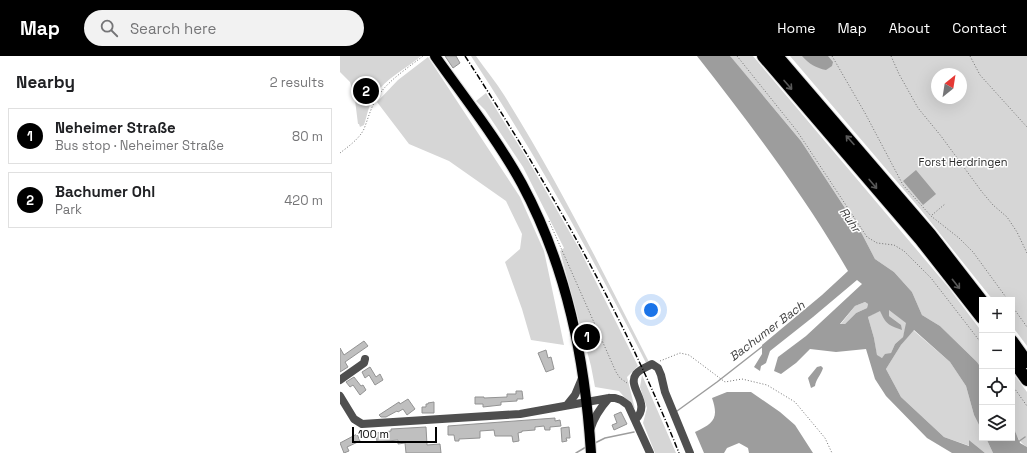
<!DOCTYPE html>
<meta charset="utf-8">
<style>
body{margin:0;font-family:"Space Grotesk",sans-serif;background:#f2f2f2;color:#202124}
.controls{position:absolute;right:12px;bottom:12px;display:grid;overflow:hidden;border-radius:0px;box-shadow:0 4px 16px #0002}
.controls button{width:36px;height:36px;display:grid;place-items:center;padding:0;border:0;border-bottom:1px solid #e0e0e0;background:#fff;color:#202124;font:20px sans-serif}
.compass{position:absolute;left:591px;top:12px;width:36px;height:36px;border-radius:50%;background:#fff;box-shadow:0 4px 16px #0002;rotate:30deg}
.scale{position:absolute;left:12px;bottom:10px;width:85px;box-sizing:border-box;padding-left:4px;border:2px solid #000;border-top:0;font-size:11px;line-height:14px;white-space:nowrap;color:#000;-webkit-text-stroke:3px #fff;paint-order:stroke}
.you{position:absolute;left:311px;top:254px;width:14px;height:14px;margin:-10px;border:3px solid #fff;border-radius:50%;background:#1a73e8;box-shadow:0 0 0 6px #1a73e833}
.badge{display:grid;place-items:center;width:26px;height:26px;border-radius:50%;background:#000;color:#fff;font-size:13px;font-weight:700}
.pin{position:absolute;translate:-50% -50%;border:2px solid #fff;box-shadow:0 1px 4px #0006}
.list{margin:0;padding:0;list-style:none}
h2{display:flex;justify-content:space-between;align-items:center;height:52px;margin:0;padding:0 16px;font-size:17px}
h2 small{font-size:13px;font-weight:400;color:#757577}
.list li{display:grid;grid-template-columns:26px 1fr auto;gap:12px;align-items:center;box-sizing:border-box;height:56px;margin:0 8px 8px;padding:0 8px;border:1px solid #e0e0e0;border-radius:0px}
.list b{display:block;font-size:15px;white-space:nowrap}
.list p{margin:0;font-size:13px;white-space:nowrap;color:#757577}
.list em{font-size:13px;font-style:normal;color:#757577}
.icon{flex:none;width:22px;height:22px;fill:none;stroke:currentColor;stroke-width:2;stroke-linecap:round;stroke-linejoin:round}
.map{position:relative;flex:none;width:687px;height:397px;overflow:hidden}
header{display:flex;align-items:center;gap:24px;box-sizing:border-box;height:56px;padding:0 20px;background:#000;color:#fff}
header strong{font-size:19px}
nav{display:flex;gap:22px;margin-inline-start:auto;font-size:14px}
.search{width:280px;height:36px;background:#f2f2f2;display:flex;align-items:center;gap:10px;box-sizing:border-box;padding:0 14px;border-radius:22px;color:#757577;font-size:15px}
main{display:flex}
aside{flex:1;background:#fff}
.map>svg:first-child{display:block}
</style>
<header>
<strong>Map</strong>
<div class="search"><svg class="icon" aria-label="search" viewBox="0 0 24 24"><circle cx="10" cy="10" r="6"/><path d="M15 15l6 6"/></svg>Search here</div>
<nav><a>Home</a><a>Map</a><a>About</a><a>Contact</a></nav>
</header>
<main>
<aside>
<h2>Nearby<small>2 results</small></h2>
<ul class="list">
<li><span class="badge">1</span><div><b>Neheimer Straße</b><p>Bus stop · Neheimer Straße</p></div><em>80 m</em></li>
<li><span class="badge">2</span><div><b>Bachumer Ohl</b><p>Park</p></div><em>420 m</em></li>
</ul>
</aside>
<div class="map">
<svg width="687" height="397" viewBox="0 0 687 397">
<rect width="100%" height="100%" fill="#fff"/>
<!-- green -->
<path fill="#d6d6d6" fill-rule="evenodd" d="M0,0H81C66,13 46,22 35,39C29,47 27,60 24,69L20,71L19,68H18L15,44L10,26L0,16Z
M131,0H136C145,13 156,26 164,39C218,125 263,216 309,306L306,307C253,201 196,99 131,0Z
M390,0H413L609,232L642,276V313L637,306L600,270L582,259L572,236L554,216L535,203L522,178L461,85Z
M450,0H687V290L672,270V244H653L581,154ZM597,18H621V42H597Z
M88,1L180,141L204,195L224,289L191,284L182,253L165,206L180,193L182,178L166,145L109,105L69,88L37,46L58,24Z
M146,37L188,104L240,194L298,310L287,321L295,353L279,335L255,331L251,310L220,195L224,192L183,111L145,54L136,45Z
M525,246L528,248L527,252L516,257L505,268L500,269L515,250Z
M549,253L567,267L563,281L555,288L551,297L542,302L537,300L534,282L528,261L540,254L561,269L549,260Z
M573,274L610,306L626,330L634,359L642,375V382H646L653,397H645L629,384L630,390L604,381L561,341L546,313L561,289Z
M672,316L687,336V391C666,380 672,337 672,316Z
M302,319L336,397H315L303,367L307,352L300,331Z"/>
<!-- water -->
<path fill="#9d9d9d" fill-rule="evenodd" d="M357,0H390L391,1L461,85L522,178L535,203L554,216L572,236L582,259L600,270L637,306L642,313V375L634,359L626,330L610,306L574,274L561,289L546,313L561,341L604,381L629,390V384L645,397H612L587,382L546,340L535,323L526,293L496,296L470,293L456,307L441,318L434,315L438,301L466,280L522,228L517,224L473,261L430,295L426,307L421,310L420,315L414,311L422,298V289L482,239L508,215C464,139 411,69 357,0ZM525,246L528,248L527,252L516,257L505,268H500L515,250ZM549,254L566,267L563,281L555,288L551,297L545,298L542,302L537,299L534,282L528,261L540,255C546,268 548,269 562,274L561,269L549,260Z
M462,0H488L493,6L492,10L486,14C476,12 469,8 462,0Z
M576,114L596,138L583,149L563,125Z
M481,310L483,312C481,319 476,323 475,330L471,332L468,322L477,311Z
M387,336H411L440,356L455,369L473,397H409L408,392L399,387L387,392L384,397H364L355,376C374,367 379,362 372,342Z
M672,368L680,387L687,391V397H653L646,382H672Z"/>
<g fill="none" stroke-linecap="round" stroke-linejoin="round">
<!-- stream -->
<path stroke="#9d9d9d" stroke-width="1.5" d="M337,355L377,326L423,290
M678,386L685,381
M255,387L265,382L294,376
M236,397L246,391"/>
</g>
<!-- building -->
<path fill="#bfbfbf" stroke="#939393" d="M105,0H116L120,7L113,12Z
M24,285L28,290L5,306L8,311L0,316V292L4,299Z
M206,294L208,302L211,301L214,313L206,316L198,297Z
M30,311L36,321L40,318L43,324L35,329L29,319L25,322L22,316Z
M14,321L21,330L23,329L26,334L20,339L13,329L10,331L6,326Z
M176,335H182L183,343H177V345L161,346V349L143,351V348H135V341H144V342L167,341V338H176Z
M68,343L75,353L67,359L63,353L58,356L57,355L46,361H41L39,359L59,346L60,348Z
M94,346V357H82V351H86V348H88V347Z
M281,356L287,368L274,374L272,369L277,367L274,359Z
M215,362V365L220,364L221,370L210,371V374H205L204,370L195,371V374L182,375V376L178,377L179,385L173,386L172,380H155L154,374L140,375V382L119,383V385H115L114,379H108V370Z
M86,371L87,389L100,388L101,397H66L65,387L58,388V384L37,386L36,377L51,375V373Z
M229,371L230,382H226L227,385L222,386L221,372Z
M17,378L20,385L7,391L9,395L4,397L0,387Z"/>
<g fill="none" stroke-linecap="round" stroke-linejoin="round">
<defs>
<path id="major" d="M95,0C124,41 158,84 182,128C227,212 245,303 251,397"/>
<path id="highway" d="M423,0L580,183L642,262
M437,0L590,178L642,245
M672,285L687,306
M672,303L687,324"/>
</defs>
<!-- major casing -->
<use href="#major" stroke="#dbdbdb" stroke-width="12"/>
<!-- highway casing -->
<use href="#highway" stroke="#dbdbdb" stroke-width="14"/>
<!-- path -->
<path stroke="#717171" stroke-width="1" stroke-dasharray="1 2" stroke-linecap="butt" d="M397,0L457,75L527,181L537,187L554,189L564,195L591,222L642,288
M492,0L525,57L563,129L591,160L619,182L633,196L668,244
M551,0L559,18L578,52L601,80L642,136L653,149L667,161L677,176L687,197
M630,0L640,19L687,71
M0,97C9,90 19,83 24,73C29,60 32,47 41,36C52,22 69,11 83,0
M592,159L605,148
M209,165L276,316L280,322L287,327
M672,250L687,271
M320,305L340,297L349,299L385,326L402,323L427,329L455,346L485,382L492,397
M672,329L687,350"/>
<!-- minor -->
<path stroke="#4f4f4f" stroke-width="8" d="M0,324L24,307L25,303
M0,340L14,363L22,368L180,358L269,342H275L281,344L288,349L310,397
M227,349L235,339L243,320
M295,364C313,347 286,332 296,318C300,313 307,311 312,308L318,312L321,319L325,336L350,397
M250,374C254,361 260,352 269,342"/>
<!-- major -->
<use href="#major" stroke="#000" stroke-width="10"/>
<!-- highway -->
<use href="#highway" stroke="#000" stroke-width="12"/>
<!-- rail -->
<path stroke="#000" stroke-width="1.5" stroke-dasharray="6 2 1 2" stroke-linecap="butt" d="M125,0C207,126 283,257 339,397"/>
</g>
<!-- one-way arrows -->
<defs><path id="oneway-shaft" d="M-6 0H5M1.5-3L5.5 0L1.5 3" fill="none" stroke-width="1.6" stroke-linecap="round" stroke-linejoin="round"/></defs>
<g stroke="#595959">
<use href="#oneway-shaft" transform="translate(448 29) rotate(49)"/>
<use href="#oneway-shaft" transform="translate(510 84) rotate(-132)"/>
<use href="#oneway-shaft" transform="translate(533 128) rotate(50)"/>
<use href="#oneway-shaft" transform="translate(616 228) rotate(52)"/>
</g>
<g text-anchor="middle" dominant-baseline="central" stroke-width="3" stroke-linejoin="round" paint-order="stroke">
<!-- park labels -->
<g font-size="11" fill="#2d2d2d" stroke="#fff">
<text x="623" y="106">Forst Herdringen</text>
</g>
<!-- water labels -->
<g font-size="12" font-style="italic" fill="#3e3e3e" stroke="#fff">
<text transform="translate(510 164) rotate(55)">Ruhr</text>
<text transform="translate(427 275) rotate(-37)">Bachumer Bach</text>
</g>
</g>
</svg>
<div class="controls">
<button>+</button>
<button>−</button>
<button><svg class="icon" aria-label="locate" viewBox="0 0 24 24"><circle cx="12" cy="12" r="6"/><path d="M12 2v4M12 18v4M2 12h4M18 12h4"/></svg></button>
<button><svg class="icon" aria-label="layers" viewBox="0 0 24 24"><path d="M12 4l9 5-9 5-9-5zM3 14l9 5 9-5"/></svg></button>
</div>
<svg class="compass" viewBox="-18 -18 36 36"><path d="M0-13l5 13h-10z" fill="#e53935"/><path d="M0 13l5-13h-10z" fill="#757577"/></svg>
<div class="scale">100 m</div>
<div class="you"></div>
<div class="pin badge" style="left:247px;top:281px">1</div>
<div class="pin badge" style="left:26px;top:35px">2</div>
</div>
</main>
